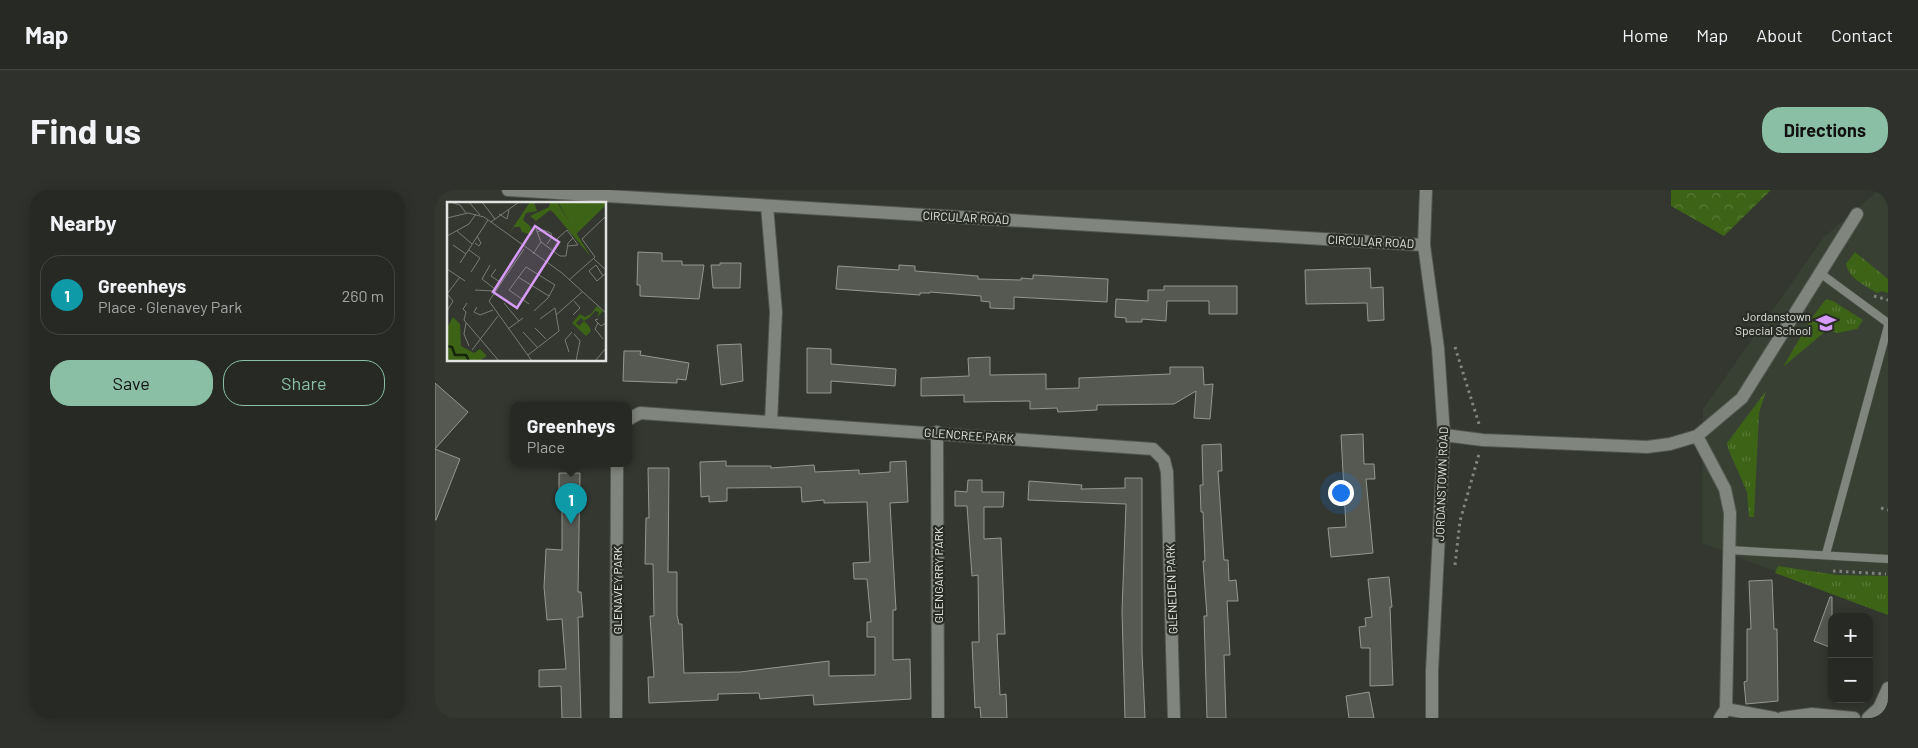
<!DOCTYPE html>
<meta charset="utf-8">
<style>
body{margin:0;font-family:Barlow,sans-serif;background:#2e312c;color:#f1f3f6}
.controls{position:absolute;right:15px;bottom:15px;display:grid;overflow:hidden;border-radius:10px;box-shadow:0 2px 12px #0003}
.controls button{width:45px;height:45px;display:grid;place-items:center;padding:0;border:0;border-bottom:1px solid #424541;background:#262924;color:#f1f3f6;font:25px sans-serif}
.you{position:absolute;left:905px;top:302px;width:18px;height:18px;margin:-12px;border:4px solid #fff;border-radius:50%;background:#1a73e8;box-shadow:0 0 0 8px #1a73e833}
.badge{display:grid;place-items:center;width:32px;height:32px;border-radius:50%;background:#8abfa5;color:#fff;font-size:16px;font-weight:700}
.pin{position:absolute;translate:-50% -41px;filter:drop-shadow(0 1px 2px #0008)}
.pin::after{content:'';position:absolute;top:26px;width:18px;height:15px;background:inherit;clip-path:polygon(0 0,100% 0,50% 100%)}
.popup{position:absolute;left:75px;top:212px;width:122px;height:65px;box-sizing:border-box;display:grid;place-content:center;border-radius:10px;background:#262924;filter:drop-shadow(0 1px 4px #0005);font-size:16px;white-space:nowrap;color:#a4a6a6}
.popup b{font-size:19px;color:#f1f3f6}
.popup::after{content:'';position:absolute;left:50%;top:100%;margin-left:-10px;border:10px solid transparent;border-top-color:#262924}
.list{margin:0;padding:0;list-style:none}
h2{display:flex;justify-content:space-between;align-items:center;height:65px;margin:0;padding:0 20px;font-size:21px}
h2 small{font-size:16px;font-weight:400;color:#a4a6a6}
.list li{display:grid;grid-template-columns:32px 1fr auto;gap:15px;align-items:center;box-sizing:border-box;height:80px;margin:0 10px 10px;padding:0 10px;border:1px solid #424541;border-radius:20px}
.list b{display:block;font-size:19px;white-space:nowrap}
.list p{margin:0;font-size:16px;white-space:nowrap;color:#a4a6a6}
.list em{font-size:16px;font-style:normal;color:#a4a6a6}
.actions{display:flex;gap:10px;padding:15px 20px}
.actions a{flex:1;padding:11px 0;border:1px solid #8abfa5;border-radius:20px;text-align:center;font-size:18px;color:#8abfa5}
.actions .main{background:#8abfa5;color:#111}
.map{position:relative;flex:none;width:1453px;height:528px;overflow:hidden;border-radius:20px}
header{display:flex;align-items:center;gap:30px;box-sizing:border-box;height:70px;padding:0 25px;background:#262924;border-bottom:1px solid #424541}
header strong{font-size:24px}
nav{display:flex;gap:28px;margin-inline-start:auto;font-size:18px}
.intro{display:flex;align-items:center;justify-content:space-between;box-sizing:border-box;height:120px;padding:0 30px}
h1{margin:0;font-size:35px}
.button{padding:12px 22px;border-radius:20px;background:#8abfa5;color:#111;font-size:18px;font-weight:700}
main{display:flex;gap:30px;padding:0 30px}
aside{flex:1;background:#262924;border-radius:20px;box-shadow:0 2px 12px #0003}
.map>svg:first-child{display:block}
</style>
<header>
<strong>Map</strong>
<nav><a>Home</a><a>Map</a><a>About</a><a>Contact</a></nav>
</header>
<div class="intro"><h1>Find us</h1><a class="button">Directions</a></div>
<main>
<aside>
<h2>Nearby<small></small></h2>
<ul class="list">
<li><span class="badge" style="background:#0f9aa8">1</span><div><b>Greenheys</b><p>Place · Glenavey Park</p></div><em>260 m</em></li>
</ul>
<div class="actions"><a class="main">Save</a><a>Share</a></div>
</aside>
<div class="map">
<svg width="1453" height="528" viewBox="0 0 1453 528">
<defs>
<pattern id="grass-tufts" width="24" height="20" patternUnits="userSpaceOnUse" patternTransform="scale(1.25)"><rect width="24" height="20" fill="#3d6317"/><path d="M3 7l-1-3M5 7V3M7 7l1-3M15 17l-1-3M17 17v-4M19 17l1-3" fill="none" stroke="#597938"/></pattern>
<pattern id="forest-crowns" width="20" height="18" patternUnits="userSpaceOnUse" patternTransform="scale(1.25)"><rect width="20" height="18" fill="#3d6317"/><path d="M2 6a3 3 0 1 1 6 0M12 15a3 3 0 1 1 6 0" fill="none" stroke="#597938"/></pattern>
</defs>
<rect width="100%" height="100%" fill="#333730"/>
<!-- built -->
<path fill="#384033" d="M1444,0H1453V425L1267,353L1268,219L1389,47Z"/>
<!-- grass -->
<path fill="url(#grass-tufts)" d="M1420,62L1453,89V103L1447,101L1442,103C1430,95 1414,89 1411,74Z
M1391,109L1398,111L1428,130L1422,139L1402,143L1392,140L1348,177L1376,129Z
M1331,201L1324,223L1319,327H1314L1312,302L1294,261L1292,253Z
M1343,376L1402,385L1453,386V425L1340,383Z"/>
<!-- forest -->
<path fill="url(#forest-crowns)" d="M1236,0H1336L1289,46L1236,16Z"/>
<!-- building -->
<path fill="#555952" stroke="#939890" d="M203,62L227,63V71H247V75H269L264,109L205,106V95H202Z
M285,73H306L305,98H278L276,75H285Z
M464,75L480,76V81L543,86V89L586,90V88L598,89V85L673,89L672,112L579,107V119L555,118V112L546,111V106L495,102V103H485V105L401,99L403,76L464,80Z
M935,78L936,98L948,97L949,130L933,131L932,113L871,114L870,80Z
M729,96H802V124H774V111H732L731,131L707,129V132H691V128L680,127L681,109L713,111V100H729Z
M306,154L308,191L286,195L282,155Z
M372,158L396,159V174L461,179L460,196L396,191V203H372Z
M189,161H206L205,165L254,173L251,190L242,189V193L188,191Z
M555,167V185L611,184V199L644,198V188L735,184V177H768L769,195L778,194L775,229L759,228L761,201L739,214L662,215V220L623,222L622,218L595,219V211L529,212V205L486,206V188L534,186L533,168Z
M0,193L33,222L0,259Z
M928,244L929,274H939L940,289H931L938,363L896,367L893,338L911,337L906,245Z
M786,254L787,281H783L789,370H793L794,391L801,390L803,411H792L795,465H789L791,528H772L769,426H772L768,371H770L768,322H766L765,295H768L767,255Z
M0,259L25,269L1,330H0Z
M291,271V276H336V278L379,275L380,282L424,280V284L455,282V272L471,271L473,312L455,313L461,420H458V470L475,469L476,509L379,515L378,505L325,509L324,503L283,504V510L214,513L213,487H219L215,426H219L218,374H210L211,328H214L213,278H234L233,382H242V425L244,434H247L249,483L305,482L394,471V486L440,485V447H432V432H436L432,389H419L418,373L435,372L432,312L389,313V310L367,312L366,297L292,298V311L274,312V306L266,307L265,272Z
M124,283H145L143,402H146L148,427H143L146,528H127L126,496L104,497V480L131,479L127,429L112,430L109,397L111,359L127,360V308H124Z
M690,288H707V462L710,528H690L687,421L691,314L593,310L594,291L647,295L646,299L690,298Z
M533,290H547V302H569L568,317H549V349L566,348L570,444H562L565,505L571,504L572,528H546L545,517L540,518L537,452H544L543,385L537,386L532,316H520V301L532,302Z
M954,387L957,417H955L958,495L935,496V458H926L924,437L931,436L930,428L937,427L933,389Z
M1337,390L1339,439H1342L1343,511L1311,514L1309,492L1312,491V439H1316L1314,391Z
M1395,407H1397V458L1379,451Z
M934,502L939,528H914L911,506Z"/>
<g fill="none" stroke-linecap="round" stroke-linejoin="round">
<defs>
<path id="service" d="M1385,83L1453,133
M1294,360L1453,369
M1391,364L1453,136"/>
<path id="minor" d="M73,0L989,55
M332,16L341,122L336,232
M194,229L205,223L718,259L729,270L732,282L739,528
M502,242L503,528
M1009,245L1048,250L1212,257L1235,254L1262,246L1307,208L1422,24
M1262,246L1290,299L1295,323L1291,519L1285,528
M1291,519L1339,528
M181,528L182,273
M1347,528L1377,524L1419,528
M1433,528L1444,518L1453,498"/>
<path id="tertiary" d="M991,0L989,55L1003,158L1009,245L997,481V528"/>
</defs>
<!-- service casing -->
<use href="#service" stroke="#525550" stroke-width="9"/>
<!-- minor casing -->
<use href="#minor" stroke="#525550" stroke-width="14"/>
<!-- tertiary casing -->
<use href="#tertiary" stroke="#525550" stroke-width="14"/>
<!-- path -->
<path stroke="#81847f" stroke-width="3" stroke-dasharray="2.5 4" stroke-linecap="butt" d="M1439,106L1453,110
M1020,157L1044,234
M1446,318L1453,320
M1020,375L1025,331L1044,264
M1398,381L1451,384"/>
<!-- service -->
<use href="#service" stroke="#80857d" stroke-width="8"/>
<!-- minor -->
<use href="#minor" stroke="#80857d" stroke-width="12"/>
<!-- tertiary -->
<use href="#tertiary" stroke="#80857d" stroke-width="12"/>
</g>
<!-- icons -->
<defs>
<symbol id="school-bare" viewBox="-9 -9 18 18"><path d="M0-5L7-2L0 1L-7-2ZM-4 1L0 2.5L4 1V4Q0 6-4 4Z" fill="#d79bf9" stroke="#292d26" stroke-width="2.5" paint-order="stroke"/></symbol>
</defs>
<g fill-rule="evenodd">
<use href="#school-bare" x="1377" y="119" width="28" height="28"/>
</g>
<g text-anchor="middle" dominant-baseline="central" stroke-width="4.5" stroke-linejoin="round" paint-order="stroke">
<!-- street labels -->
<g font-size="12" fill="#e1e4e0" stroke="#292d26">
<text transform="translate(531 27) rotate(3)">CIRCULAR ROAD</text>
<text transform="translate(936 51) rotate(3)">CIRCULAR ROAD</text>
<text transform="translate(534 245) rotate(4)">GLENCREE PARK</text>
<text transform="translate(1006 294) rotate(-88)">JORDANSTOWN ROAD</text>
<text transform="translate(503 385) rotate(-90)">GLENGARRY PARK</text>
<text transform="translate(736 399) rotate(-92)">GLENEDEN PARK</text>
<text transform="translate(182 400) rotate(-90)">GLENAVEY PARK</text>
</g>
<!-- poi labels -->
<g font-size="12" fill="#e1e4e0" stroke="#292d26" text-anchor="end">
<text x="1376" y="126">Jordanstown<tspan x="1376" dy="14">Special School</tspan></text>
</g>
</g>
<!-- overview -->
<g transform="translate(12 12)">
<rect width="159" height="159" fill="#333730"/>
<path d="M111,0H159V3L129,32ZM150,104L156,109L150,115L152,110L148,109L143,115L137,119L134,116L129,121L132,124L137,119L142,124L144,129L139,134L125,121L133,112L138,115L144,112Z" fill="#3d6317"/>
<path d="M83,0H87L90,9L79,11L76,18L83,24L86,33L75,30L73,25H67L61,33ZM103,0H110L144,55L106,10L103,8L89,19L83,14L102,5ZM6,115L13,122L14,144L27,151L33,147L40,154L32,159H0V126Z" fill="#3d6317"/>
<path d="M140,5L148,13L134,27L126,19Z" fill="#3d6317"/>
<path fill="none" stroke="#162409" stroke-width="2.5" d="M0,144L5,145L8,153H19L22,159"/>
<path fill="none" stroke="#797c76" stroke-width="1" d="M3,0L13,3L19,11M22,0L33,13M35,0L48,17M52,12L60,17L62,8M0,16L21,11L37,15L115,71L159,111M44,20L72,0M10,29L25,42M90,30L96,28L104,31L105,35L100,42M0,34L22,22L29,12M94,40L113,54H119L121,41L126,36L120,28L110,37L112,41L107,47M28,41L32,44L34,41L30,34M6,43L19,52M121,44L131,43L126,36M77,47L42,99L85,159M22,48L33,56L24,70M86,52L94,40L89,27M147,57L159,68M13,61L41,18M43,63L35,77L48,87M0,67L18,79M49,67L44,74L53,80M156,74L149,63L142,69L150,79L151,78L159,71M71,75L102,94M122,78L148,55L135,37L159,14M28,88L47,89M0,92L6,99L0,109M0,92L13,75M76,98L85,83M20,101L16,107L19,110L17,118L52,159M57,101L72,119M82,102L62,88L79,65L108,83L101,96L87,109M30,105L27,110L33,113L46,108M109,113L135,90M126,113L133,106L127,99M151,117L148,118L154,124L159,121M19,121L17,132L22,144M151,121L148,127L156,137M88,126L99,137M61,127L76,116M76,130L90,145M127,132L133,139L129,159M25,148L51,114M122,150L118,138L125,130M81,153L112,129L108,106L93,117M148,159L159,146"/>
<path fill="#d79bf9" fill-opacity="0.15" stroke="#d79bf9" stroke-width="2.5" d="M88,24L112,40L70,106L46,90Z"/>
<rect width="159" height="159" fill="none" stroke="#e1e4e0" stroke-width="2.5"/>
</g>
</svg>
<div class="controls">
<button>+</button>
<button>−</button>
</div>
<div class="you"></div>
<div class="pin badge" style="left:136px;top:334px;background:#0f9aa8">1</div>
<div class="popup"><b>Greenheys</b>Place</div>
</div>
</main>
